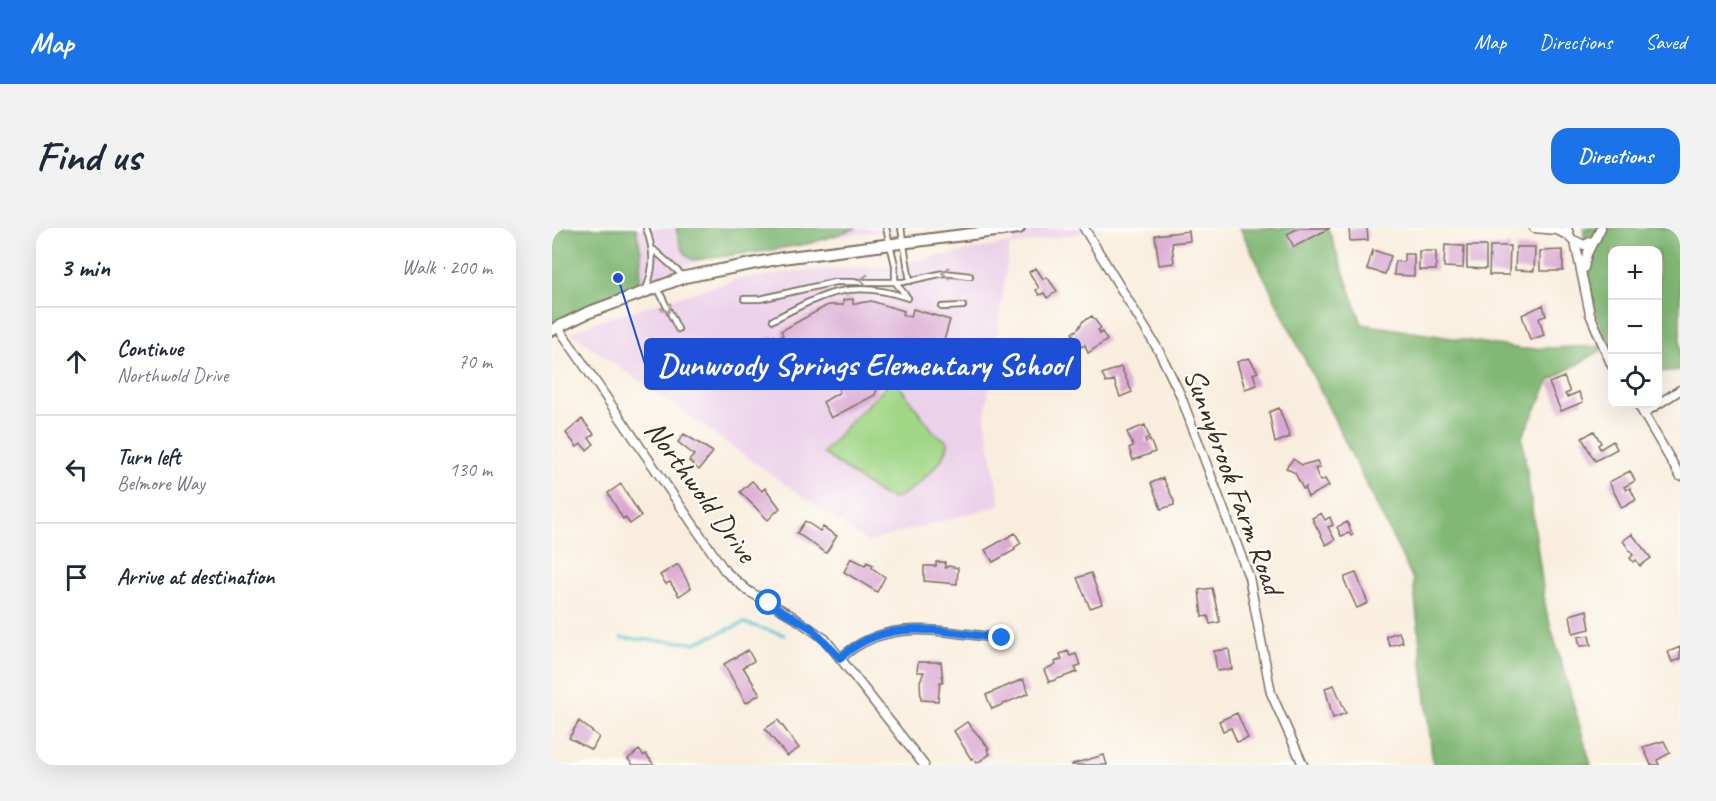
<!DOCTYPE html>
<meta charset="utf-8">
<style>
body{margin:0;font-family:Caveat,sans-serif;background:#f2f2f3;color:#1f2937}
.controls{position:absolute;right:18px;top:18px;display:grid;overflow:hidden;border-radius:12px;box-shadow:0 6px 24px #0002}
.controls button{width:54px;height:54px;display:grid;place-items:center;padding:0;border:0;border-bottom:2px solid #e0e1e3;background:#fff;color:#1f2937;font:30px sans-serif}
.stop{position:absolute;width:18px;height:18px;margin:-14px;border:4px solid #1a73e8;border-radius:50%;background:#fff}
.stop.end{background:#1a73e8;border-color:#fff;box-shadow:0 2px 6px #0008}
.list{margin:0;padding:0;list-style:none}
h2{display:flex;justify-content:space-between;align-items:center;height:78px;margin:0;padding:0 24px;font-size:26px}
h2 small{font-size:20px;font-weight:400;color:#747a83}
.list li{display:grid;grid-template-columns:39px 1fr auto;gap:18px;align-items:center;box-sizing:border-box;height:108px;padding:0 24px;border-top:2px solid #e0e1e3}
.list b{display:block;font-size:22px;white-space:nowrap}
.list p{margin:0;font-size:20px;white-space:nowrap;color:#747a83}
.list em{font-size:20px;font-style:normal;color:#747a83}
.icon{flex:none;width:33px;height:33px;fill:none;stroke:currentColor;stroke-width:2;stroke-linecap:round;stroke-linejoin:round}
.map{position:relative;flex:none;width:1128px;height:537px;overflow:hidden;border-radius:18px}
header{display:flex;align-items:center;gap:36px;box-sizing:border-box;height:84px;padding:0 30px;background:#1a73e8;color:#fff}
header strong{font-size:28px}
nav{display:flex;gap:33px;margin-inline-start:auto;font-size:21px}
.intro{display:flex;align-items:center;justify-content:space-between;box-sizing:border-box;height:144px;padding:0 36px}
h1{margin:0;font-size:42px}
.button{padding:15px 27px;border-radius:18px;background:#1a73e8;color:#fff;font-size:21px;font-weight:700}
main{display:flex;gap:36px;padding:0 36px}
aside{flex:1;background:#fff;border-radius:18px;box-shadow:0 6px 24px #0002}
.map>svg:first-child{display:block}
</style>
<header>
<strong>Map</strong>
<nav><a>Map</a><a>Directions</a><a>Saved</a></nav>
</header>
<div class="intro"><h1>Find us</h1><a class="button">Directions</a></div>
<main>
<aside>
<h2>3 min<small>Walk · 200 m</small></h2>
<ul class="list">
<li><svg class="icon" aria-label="ahead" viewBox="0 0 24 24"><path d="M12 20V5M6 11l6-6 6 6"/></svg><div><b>Continue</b><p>Northwold Drive</p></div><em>70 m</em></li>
<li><svg class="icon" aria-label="left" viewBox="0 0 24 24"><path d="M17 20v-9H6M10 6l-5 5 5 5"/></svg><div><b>Turn left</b><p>Belmore Way</p></div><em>130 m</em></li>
<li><svg class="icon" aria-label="arrive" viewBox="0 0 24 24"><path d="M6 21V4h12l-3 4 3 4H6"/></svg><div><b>Arrive at destination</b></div></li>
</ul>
</aside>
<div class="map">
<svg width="1128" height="537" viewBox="0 0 1128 537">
<rect width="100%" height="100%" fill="#fdfcf7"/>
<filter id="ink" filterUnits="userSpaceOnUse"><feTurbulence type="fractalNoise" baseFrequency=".0167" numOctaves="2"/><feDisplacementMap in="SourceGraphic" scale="12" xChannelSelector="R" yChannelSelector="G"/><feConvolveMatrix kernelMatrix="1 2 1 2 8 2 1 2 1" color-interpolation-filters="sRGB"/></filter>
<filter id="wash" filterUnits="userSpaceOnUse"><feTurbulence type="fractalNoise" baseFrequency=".008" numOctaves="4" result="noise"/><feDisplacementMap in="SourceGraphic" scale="24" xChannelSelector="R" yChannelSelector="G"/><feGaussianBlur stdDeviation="1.35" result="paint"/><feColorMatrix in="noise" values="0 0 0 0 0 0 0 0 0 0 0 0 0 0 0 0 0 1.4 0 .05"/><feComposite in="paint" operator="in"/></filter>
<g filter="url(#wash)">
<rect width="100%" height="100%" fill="#f9eede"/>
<!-- built -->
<path fill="#ecd1ea" d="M15,0H356L172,23L36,76Z
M465,0H553L459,18Z
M458,15L433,188L448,277L315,314L18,104L43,94L183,52L246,43L330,39Z"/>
<!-- green -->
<path fill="#a2d787" stroke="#6e8052" stroke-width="1.5" d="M338,155H345L382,204L396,214C397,232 358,266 341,271L328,266L271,225L299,193Z"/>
<!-- forest -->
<path fill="#81b874" stroke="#5e7149" stroke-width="1.5" d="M0,0H84L89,25L88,53L70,66L0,96Z
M124,0H305L260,15L214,23L142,32C129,27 127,12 124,0Z
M688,0H776L810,96L970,121L1055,118C1041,76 1030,45 1032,0H1128V142L1106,144V22H1060V125L1055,119L998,152L970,209L994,382L1039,537H881L861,351Z"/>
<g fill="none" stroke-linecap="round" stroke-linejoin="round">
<!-- stream -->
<path stroke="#57c4ce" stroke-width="3" d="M69,410L143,415L192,395L232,407"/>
</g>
<g id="blocks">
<!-- building -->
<path fill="#daa9d3" d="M747,0H778L742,19L735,6Z
M797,0H815L816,12L798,13Z
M637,3L638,13L620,15L622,35L607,37L603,7Z
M893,17L912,18L911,40L892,39Z
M915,18H934V41L915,40Z
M938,18H958L957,47H937Z
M964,19H983L982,43L963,42Z
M821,22L839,28L833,46L815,41Z
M1011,22V43H988V23Z
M867,23H884V42H867Z
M852,26H862V48L842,47L843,33L852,34Z
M484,40L491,51L495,49L505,63L495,70L492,65L487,67L484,62L487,60L477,44Z
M301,71V76L319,73L352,83L351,87L359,89L361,81L398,92L383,143L343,131L345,118L338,116L333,131L339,133L333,154L328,153L323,167L279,190L271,174L288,164L281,152L276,155L263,132L269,129L266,124L229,144L216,127L219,125L212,112L222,107L224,111L231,107L229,103L276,77H291V72Z
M991,77L994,88L987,90L992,107L978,112L970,87Z
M540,88L549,100L546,102L548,106L550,104L555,112L536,125L533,117L530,119L520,105L526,101L531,93Z
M697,130L706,144L701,146L705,157L693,161L685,134Z
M569,139L580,164L568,169L562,152L554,155L550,146Z
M1012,149L1018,164L1013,166L1015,169L1027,164L1031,174L1009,183L997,155Z
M727,180L738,209L723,215L717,184Z
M30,191L42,206L37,210L42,216L35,222L29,216L25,219L14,205Z
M593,197L597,209L593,211L594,214L598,212L603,224L581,232L577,220L581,218L575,204Z
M1042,203L1049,215L1046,217L1048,221L1061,213L1065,221L1043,233L1030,210Z
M132,206L161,224L147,242L137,233L142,227L126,214Z
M741,231L750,237L765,233L768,239L763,241L768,253L773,251L777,258L756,269L753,262L754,259L751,261L743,245L734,240Z
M1078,243L1083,253L1072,259L1074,262L1078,260L1084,272L1070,280L1057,254Z
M611,250L622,273V277L609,281L599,255Z
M200,253L210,263L213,260L228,280L216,292L188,264Z
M69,256L89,288L78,296L73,289L71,291L56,265Z
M769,285L773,292L778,289L781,297L776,299L783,312L774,317L760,290Z
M253,293L268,303L271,299L285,308L274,325L245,305Z
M795,294L801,307L799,308L797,305L789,308L785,299Z
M463,305L469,315L462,320L463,322L441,334L433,322Z
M1080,306L1099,330L1088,338L1084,332L1081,334L1078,330L1081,327L1071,313Z
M299,330L313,337L315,334L321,337L320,340L333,349L325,364L292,344Z
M384,334H393V340L397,338L406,340L405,356L372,353V338H384Z
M126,336L139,360L127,368L118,354L114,356L108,347Z
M539,345L550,376L538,380L525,350Z
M804,345L816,375L805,380L793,354V349Z
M660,360L668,394L658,396L656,388L650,389L647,362Z
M1035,382L1038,401L1021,405L1018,387Z
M847,404L851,414L838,418L834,408Z
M1037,407L1039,417L1028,418L1026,409Z
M1128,419V431L1120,434L1116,424Z
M677,421L680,441L665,443L662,423Z
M196,422L202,433L191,439L208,466L194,475L172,436Z
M516,423L518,428L524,426L528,437L523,439L525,444L497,454L492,442L504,436L503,434L510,431L508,426Z
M366,434H389L391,454H388L386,473L369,472L368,453L372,444H365Z
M471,451L477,465L440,481L434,467Z
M782,457L794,485L781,490L773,460Z
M685,485L696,510L685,514L679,500L671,503L667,493Z
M226,492L247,520L235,528L213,501Z
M27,493L47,509L40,522L17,510Z
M415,494L437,520L435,521L438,526L425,535L421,530L419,531L402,503Z
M1112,513L1118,525L1105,532L1107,537H1099L1091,519Z
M87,522L92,528L94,526L102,537H81L76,531Z
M552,527L555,537H520V536Z"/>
</g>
</g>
<g filter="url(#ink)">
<use href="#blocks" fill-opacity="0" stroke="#7e6f61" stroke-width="1.5"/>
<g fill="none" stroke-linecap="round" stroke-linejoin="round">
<defs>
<path id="service" d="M334,0L343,37V54L356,70
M349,0L358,53
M102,22L131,48
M105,59L126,101
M94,61C103,39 102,22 94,0
M192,71H208L283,54H351L392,45L418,48
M390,79L411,78
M221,92C271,66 300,50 356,70"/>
<path id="minor" d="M532,0L607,123L628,166L697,349L719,465L751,537
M982,0L1005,2L1017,8
M1015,0L1019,11L1032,17L1043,12L1049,0
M1023,14L1038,86L1060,138
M1032,40L1035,26L1041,14
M6,99L173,343L196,363L237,386L273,411L372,537
M1086,176L1128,248
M1092,185L1128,162
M289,430C336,387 392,405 450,410"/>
<path id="tertiary" d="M0,102L35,85L133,49L230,30L467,0"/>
</defs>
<!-- service casing -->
<use href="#service" stroke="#7e6f61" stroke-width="8"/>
<!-- minor casing -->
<use href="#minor" stroke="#7e6f61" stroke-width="11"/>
<!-- tertiary casing -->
<use href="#tertiary" stroke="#7e6f61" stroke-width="14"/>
<!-- service -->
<use href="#service" stroke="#fff" stroke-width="4.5"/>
<!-- minor -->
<use href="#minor" stroke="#fff" stroke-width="8"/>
<!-- tertiary -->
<use href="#tertiary" stroke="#fff" stroke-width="10"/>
</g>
<!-- one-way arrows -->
<defs><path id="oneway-chevron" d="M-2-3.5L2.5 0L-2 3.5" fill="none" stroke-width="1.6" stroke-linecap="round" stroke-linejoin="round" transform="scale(1.5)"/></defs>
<g stroke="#a79f9a">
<use href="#oneway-chevron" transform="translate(394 45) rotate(178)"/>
<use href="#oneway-chevron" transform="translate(312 52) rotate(-178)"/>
<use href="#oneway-chevron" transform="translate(115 81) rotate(64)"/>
</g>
</g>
<g fill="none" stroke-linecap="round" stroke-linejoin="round" filter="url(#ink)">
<!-- route -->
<path stroke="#1a73e8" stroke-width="8" d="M217,375L259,400L288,430C336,386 391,405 450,410"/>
</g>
<g text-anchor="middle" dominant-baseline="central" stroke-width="4.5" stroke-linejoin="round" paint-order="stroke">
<!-- street labels -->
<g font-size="30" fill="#3b2a1e" stroke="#fdfcf7">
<text transform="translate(682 253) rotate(70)">Sunnybrook Farm Road</text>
<text transform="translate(149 263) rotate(54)">Northwold Drive</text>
</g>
</g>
<!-- callouts -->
<path fill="none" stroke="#1d4ed8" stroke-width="2" d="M66 50L93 136"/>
<circle fill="#1d4ed8" stroke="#fdfcf7" stroke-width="2" cx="66" cy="50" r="6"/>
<rect fill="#1d4ed8" stroke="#1d4ed8" stroke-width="2" x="93" y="111" width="435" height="50" rx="6"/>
<g font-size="32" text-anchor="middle" font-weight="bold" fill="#fff">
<text x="311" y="147">Dunwoody Springs Elementary School</text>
</g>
</svg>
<div class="controls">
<button>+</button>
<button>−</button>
<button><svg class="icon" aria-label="locate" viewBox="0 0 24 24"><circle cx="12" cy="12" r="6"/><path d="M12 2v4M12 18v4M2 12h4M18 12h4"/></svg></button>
</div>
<div class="stop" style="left:217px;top:375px"></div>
<div class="stop end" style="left:450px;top:410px"></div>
</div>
</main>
